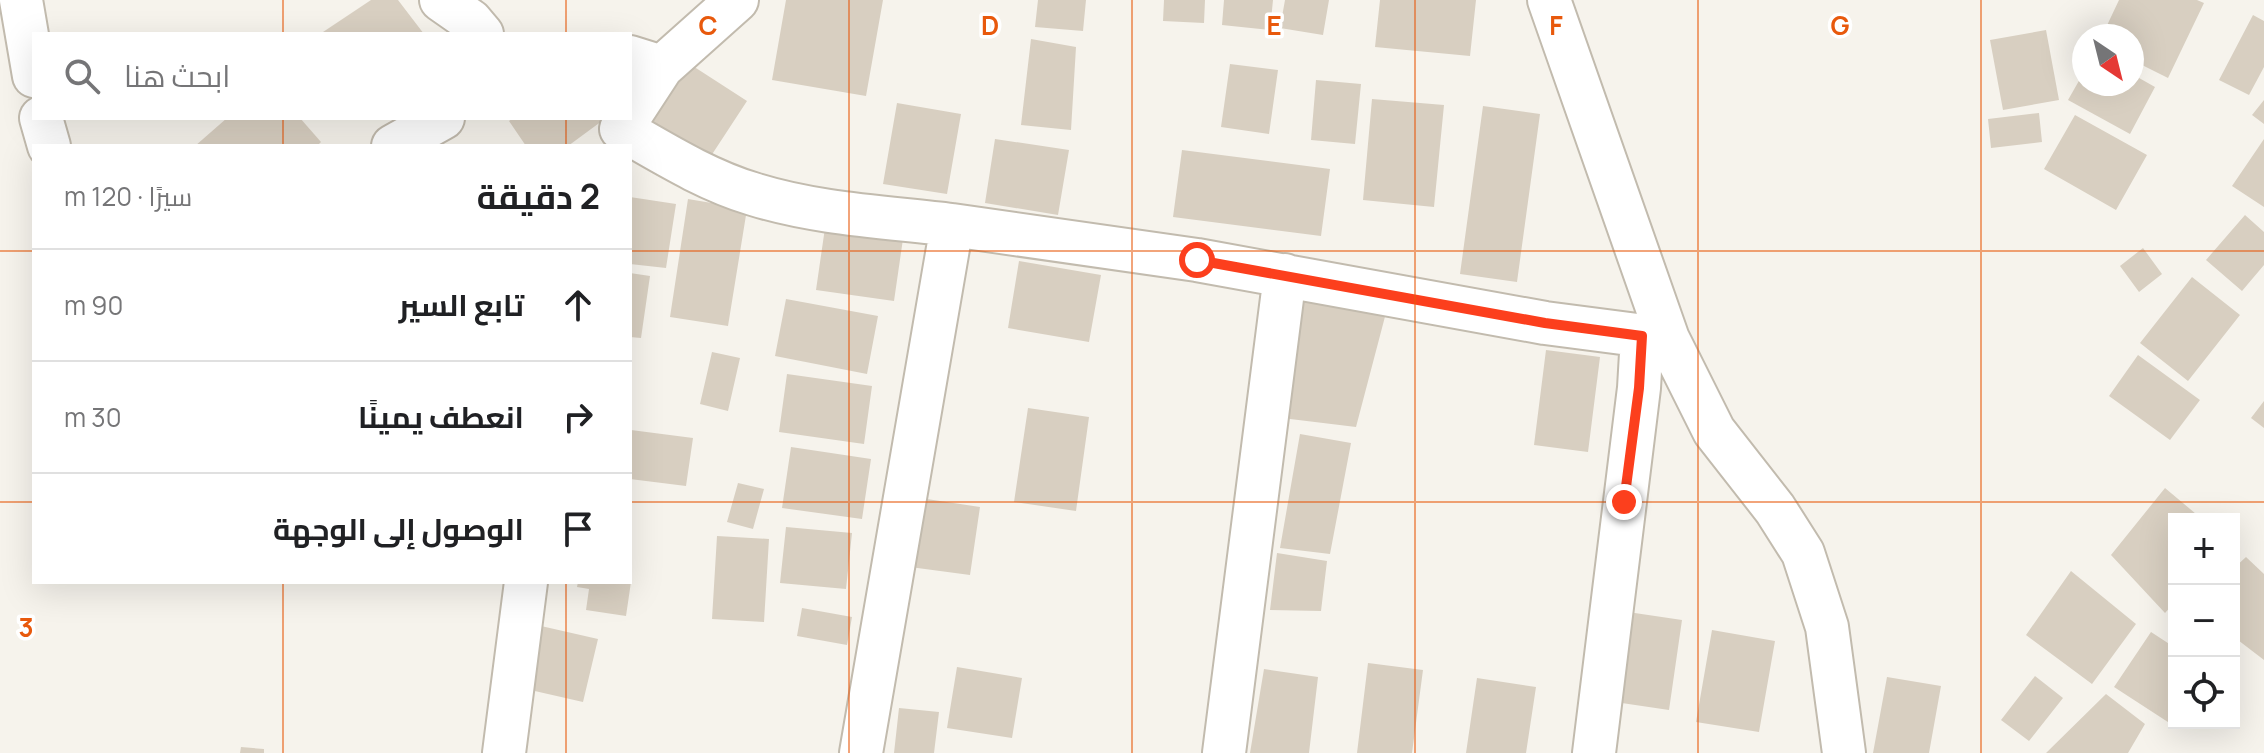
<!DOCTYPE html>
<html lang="ar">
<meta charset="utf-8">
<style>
body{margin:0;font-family:Manrope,Cairo,sans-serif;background:#f2f2f2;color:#202124;direction:rtl}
.controls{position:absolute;right:24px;bottom:24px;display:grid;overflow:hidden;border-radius:0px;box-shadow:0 8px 32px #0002}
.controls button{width:72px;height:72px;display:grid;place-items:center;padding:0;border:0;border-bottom:2px solid #e0e0e0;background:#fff;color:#202124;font:40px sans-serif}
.compass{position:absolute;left:2072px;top:24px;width:72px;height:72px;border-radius:50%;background:#fff;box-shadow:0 8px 32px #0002;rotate:145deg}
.stop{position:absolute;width:24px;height:24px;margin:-18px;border:6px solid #fc3f1d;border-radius:50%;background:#fff}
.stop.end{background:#fc3f1d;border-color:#fff;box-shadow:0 2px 8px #0008}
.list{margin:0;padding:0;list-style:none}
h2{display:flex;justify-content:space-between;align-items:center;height:104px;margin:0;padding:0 32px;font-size:34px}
h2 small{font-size:26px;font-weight:400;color:#757577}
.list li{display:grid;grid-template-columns:52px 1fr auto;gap:24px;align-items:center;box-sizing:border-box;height:112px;padding:0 32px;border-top:2px solid #e0e0e0}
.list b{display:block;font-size:30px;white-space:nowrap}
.list em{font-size:26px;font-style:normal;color:#757577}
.icon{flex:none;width:44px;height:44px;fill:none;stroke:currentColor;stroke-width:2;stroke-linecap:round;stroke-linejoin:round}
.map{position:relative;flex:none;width:2264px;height:753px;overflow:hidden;direction:ltr}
.search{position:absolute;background:#fff;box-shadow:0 8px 32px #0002;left:32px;top:32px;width:600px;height:88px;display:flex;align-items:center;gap:20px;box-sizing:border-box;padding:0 28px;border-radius:0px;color:#757577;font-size:30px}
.panel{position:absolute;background:#fff;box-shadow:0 8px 32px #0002;left:32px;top:144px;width:600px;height:440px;border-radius:0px;direction:rtl}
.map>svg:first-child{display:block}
</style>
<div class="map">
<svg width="2264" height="753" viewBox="0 0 2264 753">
<rect width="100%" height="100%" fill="#f6f3ec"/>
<!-- building -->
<path fill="#d8cfc1" d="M371,0H398L424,34H320Z
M786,0H883L866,96L772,80Z
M1038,0H1086L1083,31L1035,27Z
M1164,0H1205L1204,23L1163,21Z
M1224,0H1273L1270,30L1222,25Z
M1285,0H1329L1323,35L1280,28Z
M1380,0H1476L1470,56L1375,47Z
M2119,0H2197L2204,3L2168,78L2132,60V36H2102Z
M2253,15L2264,21V67L2249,95L2219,80Z
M2046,30L2059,100L2003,110L1990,40Z
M1031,39L1076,47L1071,130L1021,125Z
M682,59L747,101L709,159L644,116Z
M1230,64L1278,70L1269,134L1221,127Z
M2084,72V84H2132V74L2155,87L2130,134L2068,100Z
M1316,80L1361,84L1355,144L1311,140Z
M1372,99L1444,105L1434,207L1363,200Z
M2264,100V124L2252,115Z
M897,103L961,114L947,194L883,184Z
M1483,106L1540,114L1517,282L1460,274Z
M2039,113L2042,142L1991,148L1988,119Z
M2075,115L2147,155L2116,210L2044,169Z
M227,118H300L321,142L317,146H195Z
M513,118H606L568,146H526L509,121Z
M995,139L1069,150L1058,215L985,203Z
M2264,139V207L2232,186Z
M1182,150L1330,169L1321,236L1173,217Z
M630,197L676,204L666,268L630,264Z
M688,199L747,209L728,326L670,317Z
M2245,215L2264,232V265L2242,291L2206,260Z
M826,221L904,232L894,301L816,290Z
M2143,248L2162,274L2139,292L2120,266Z
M1019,261L1101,275L1089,342L1008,328Z
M630,273L650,276L641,338L630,337Z
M2192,277L2240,315L2188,381L2140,343Z
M1303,290L1387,309L1356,427L1282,418Z
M786,299L878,316L867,374L775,356Z
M1546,350L1600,357L1588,452L1534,445Z
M712,352L740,358L728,411L700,404Z
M2138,355L2200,400L2170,440L2109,396Z
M787,374L872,386L864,444L779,432Z
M2264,401V428L2251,418Z
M1028,408L1089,417L1076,511L1014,502Z
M631,430L693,438L686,486L630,479Z
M1300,434L1351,443L1330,554L1280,548Z
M791,447L871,459L862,519L782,508Z
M738,483L764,489L753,529L727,522Z
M2165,488L2202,519H2174V603L2165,613L2111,555Z
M920,498L980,507L970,575L910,567Z
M786,527L852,533L846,589L780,583Z
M717,536L769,539L764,622L712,619Z
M1277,553L1327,561L1321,611L1270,610Z
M2246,557L2264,574V660L2234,637V568Z
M2071,571L2136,624L2092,684L2026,635Z
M578,582H631L626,616L586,610L589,589L577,587Z
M802,608L852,617L847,645L797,636Z
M1628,612L1682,620L1669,710L1615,702Z
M541,626L598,639L583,702L526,689Z
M1712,630L1775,641L1759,732L1696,722Z
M2151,632L2174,647V720L2171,724L2114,687Z
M1368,663L1423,670L1412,753H1357Z
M957,667L1022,678L1012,738L947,728Z
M1264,669L1318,677L1309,753H1250Z
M2035,676L2063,698L2029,741L2001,720Z
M1887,677L1941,686L1929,753H1873Z
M1477,678L1536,687L1526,753H1466Z
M2106,694L2145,724L2128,753H2046Z
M899,708L939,712L934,753H894Z
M241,747L264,749V753H240Z"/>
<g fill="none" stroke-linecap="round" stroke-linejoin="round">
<defs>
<path id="minor" d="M21,0L34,76
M441,0L471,21L482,34
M1549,0L1668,339
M630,57L662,67L630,116
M662,67L737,0
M41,118L49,146
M621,129C663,153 706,180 753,194C816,214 886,217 952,225
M393,146L443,118
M504,753L526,582
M861,753L952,225L1197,260L1545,323L1668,339L1714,431L1775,509L1803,553L1827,627L1844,753
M1224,753L1285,275
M1594,753L1639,388L1642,336"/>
</defs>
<!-- minor casing -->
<use href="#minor" stroke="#c2bbae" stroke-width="46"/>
<!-- minor -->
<use href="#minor" stroke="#fff" stroke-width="42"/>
</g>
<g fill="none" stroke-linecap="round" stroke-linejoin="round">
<!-- route -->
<path stroke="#fc3f1d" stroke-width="10" d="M1197,260L1545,323L1642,336L1639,388L1624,502"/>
</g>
<!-- grid -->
<path fill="none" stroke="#e8590c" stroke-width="2" stroke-opacity="0.55" d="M283,0V34M566,0V34M849,0V753M1132,0V753M1415,0V753M1698,0V753M1981,0V753M283,118V146M566,118V146M0,251H34M630,251H2264M0,502H34M630,502H2264M283,582V753M566,582V753"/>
<g font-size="26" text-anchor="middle" font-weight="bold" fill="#e8590c" stroke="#fff" stroke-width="7" stroke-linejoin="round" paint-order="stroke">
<text x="708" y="35">C</text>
<text x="990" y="35">D</text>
<text x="1274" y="35">E</text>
<text x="1556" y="35">F</text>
<text x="1840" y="35">G</text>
<text x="26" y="637">3</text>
</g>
</svg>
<div class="controls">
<button>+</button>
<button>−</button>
<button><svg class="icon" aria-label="locate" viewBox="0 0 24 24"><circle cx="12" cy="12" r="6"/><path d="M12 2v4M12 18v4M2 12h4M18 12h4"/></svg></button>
</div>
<svg class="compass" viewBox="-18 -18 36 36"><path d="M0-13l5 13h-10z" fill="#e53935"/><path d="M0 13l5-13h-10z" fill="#757577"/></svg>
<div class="stop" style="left:1197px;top:260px"></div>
<div class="stop end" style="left:1624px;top:502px"></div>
<div class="search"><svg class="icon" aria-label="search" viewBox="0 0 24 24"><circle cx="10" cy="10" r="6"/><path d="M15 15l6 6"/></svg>ابحث هنا</div>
<section class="panel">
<h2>2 دقيقة<small>سيرًا · 120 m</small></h2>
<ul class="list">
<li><svg class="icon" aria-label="ahead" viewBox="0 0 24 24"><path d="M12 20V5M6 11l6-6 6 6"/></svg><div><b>تابع السير</b></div><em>90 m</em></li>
<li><svg class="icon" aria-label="right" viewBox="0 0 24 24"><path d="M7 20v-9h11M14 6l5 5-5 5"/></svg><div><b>انعطف يمينًا</b></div><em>30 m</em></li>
<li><svg class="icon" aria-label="arrive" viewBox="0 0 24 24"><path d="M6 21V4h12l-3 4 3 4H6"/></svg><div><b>الوصول إلى الوجهة</b></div></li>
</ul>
</section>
</div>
